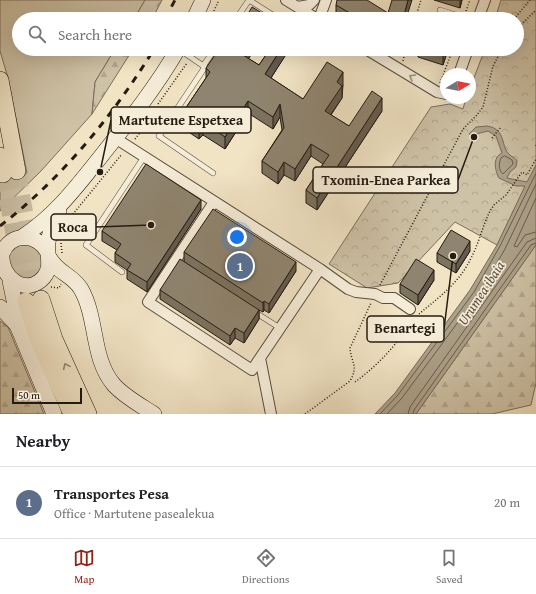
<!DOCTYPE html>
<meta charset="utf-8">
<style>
body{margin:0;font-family:"Gentium Book Plus",serif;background:#f2f2f2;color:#202124}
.compass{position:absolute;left:440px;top:68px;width:36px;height:36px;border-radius:50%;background:#fff;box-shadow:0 4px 16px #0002;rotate:80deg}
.scale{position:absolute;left:12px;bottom:10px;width:70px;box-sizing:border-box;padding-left:4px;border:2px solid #251b11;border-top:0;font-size:11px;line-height:14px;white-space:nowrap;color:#251b11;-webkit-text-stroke:3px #f6edd9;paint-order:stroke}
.you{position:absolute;left:237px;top:237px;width:14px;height:14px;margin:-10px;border:3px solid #fff;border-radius:50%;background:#1a73e8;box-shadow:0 0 0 6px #1a73e833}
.badge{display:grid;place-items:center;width:26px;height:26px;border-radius:50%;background:#8f2418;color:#fff;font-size:13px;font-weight:700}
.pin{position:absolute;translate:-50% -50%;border:2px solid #fff;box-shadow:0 1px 4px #0006}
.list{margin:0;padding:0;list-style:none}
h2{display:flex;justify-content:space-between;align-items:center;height:52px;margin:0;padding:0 16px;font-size:17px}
h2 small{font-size:13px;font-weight:400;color:#757577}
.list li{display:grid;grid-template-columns:26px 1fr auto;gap:12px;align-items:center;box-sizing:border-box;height:72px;padding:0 16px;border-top:1px solid #e0e0e0}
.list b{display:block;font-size:15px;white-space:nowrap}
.list p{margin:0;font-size:13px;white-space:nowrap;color:#757577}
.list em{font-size:13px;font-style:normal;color:#757577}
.icon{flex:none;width:22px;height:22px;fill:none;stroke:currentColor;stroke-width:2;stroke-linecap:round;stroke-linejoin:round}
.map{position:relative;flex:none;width:536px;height:414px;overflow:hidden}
.search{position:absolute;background:#fff;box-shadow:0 4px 16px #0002;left:12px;right:12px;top:12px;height:44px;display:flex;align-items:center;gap:10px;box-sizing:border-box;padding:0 14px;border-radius:22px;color:#757577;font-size:15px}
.sheet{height:124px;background:#fff}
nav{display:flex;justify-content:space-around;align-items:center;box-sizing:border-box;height:56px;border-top:1px solid #e0e0e0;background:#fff;font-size:11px;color:#757577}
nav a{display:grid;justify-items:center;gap:2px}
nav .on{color:#8f2418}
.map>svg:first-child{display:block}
</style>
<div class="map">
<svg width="536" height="414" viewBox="0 0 536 414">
<defs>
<pattern id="forest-firs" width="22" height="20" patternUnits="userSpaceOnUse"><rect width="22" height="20" fill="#cec2a6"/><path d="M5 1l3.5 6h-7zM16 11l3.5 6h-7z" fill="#b1a68e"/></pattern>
<pattern id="park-crowns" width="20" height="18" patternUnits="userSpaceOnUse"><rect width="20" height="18" fill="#cec2a6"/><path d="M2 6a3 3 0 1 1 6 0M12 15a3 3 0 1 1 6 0" fill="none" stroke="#b1a68e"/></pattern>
</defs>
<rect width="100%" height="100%" fill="#f1e4c5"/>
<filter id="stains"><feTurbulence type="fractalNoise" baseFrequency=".005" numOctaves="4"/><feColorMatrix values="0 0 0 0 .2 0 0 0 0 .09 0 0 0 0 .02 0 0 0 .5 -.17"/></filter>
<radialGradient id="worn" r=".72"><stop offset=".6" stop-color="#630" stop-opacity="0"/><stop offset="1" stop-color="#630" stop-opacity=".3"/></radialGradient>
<!-- grass -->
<path fill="#cec2a6" stroke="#7a6e5c" d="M0,0H145L134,19H19V49H115L95,82L92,114L41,171L0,211V180L27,173L8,78L0,51Z
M9 261a17 17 0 1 1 34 0a17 17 0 1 1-34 0Z"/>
<!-- forest -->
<path fill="url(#forest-firs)" stroke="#7a6e5c" d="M145,0H162L152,19H134Z
M115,49H133L92,114L95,82Z
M536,245V383L531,405L492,414H416Z
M0,321L8,327L44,414H0Z"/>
<!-- park -->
<path fill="url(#park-crowns)" stroke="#7a6e5c" d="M501,0H536V165L497,245L455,222L398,283L367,288L329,264L431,107L450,104L463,109L466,98H470V88L485,49H517V19H495Z"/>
<!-- water -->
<path fill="#aca088" stroke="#766b58" d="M487,126C507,129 500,147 510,155C513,158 515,157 517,161L516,167L510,172L507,178L527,182L536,165V245L416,414H375L395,393L470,290L497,245L525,186H516L499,178C495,170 492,158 502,153L496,136L488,131L472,135L469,134L476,127Z"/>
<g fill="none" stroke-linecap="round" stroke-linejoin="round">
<!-- shore -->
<path stroke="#685e4c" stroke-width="1" d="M505,156L512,160L513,164L503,174C498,170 499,163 501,158Z
M536,198L514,246L517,247L525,235L536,232
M380,414L398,395L474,292L500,246L536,173
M387,414L402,398L478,295L505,249L536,184
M408,414L410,407L527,242L536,238
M413,414L414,410L531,245L536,243"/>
<!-- primary-tunnel -->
<path stroke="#c8bca1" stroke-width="17" stroke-dasharray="17 8" stroke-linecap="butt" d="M17,171L40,297
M3,174L26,299"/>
<defs>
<path id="lane" d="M440,10L468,19
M236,19L249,0L276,17
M180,50L205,67L159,136L213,173
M203,66L215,49
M122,272L86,245L144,157
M253,311L280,328"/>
<path id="street" d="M286,0L317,19
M298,7L309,5L314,0
M319,19L326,0
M478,19L485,0
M366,49L437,92L446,94
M459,74L468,49
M115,138L320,269L252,370L148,302L214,202
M320,269L348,289L356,292L375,294L383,298H394L410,309
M260,358L271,414"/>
<path id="secondary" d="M194,19L203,0
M22,237C55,216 78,185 102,155C129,121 156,87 178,49
M47,251C36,233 10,232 2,254C0,279 27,297 44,277C53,266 46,254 48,242C50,231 54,221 59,211
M49,257C57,273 73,275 81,289C98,319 91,358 114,385C125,397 140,405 154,414
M10,281L19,325
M0,307L17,325L54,414"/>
<path id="primary" d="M0,80L17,171
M0,156L3,174
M41,299L54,339L88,414
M26,301L39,341L72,414"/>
</defs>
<!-- lane casing -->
<use href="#lane" stroke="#584d3e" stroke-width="6"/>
<!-- street casing -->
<use href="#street" stroke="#584d3e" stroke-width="12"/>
<!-- secondary casing -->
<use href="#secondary" stroke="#251b11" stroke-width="16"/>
<!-- primary casing -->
<use href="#primary" stroke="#251b11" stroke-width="18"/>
<!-- path -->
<path stroke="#251b11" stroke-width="1.5" stroke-dasharray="1 2" stroke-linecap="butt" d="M466,11L470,0
M331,15L334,19
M210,19L219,0
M415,19L421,0
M514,19L530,0
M517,29L536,10
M403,61L406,49
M440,83L453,49
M158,104L187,63
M492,138L501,127
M135,139L142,130L143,123
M536,145V146
M69,219L122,154
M61,243L62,253
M380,285L463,129L477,115L483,107L493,66L502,49
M51,287L59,288L61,284
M419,314C438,298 459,283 470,260C479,244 482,227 490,211L494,205L506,195L522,172L527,175L536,159
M355,382C370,371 384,358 396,343C403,335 408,326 415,318
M305,414L350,381C359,365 351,363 350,348L371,303"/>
<!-- lane -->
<use href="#lane" stroke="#f6edd9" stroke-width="5"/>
<!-- street -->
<use href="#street" stroke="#f6edd9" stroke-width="10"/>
<!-- secondary -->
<use href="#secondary" stroke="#f6edd9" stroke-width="15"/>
<!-- primary -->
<use href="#primary" stroke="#f1e4c5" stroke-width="17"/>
<!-- rail -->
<path stroke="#251b11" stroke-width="3" stroke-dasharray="7 7" stroke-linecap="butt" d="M165,19L175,0
M0,226C62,178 113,116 154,49"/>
</g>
<!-- wall -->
<path fill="#7b725f" stroke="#251b11" d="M434,0H462L460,8Z
M336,5L388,13L406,19H338L336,18Z
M266,49H289L271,78L303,99L343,85L342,98L331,115L349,126L382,111L317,210L306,203V190L323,164L311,156L295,181L284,175L278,184L262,173V161L282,130L280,117L273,129L248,113L225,149L203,135L199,139L181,127V115L206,78V68L225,51L249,59L259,65L269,51Z
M392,49H397V52Z
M418,49H448L443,65L418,57Z
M201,209L147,292L127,279V270L115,262V253L117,250L102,241V231Z
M470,251L456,273L437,262V253Z
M184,252L296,271L269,313L264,310L263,312L259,310V319L244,343L235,338L230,345L160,299V290L184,262Z
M434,280L418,305L400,293V284Z"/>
<!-- shaded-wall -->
<path fill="#645c4e" stroke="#251b11" d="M408,0H412L406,19H403Z
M460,0H462L460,8Z
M247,49H255L243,67V55Z
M281,49H289V50L265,87V74Z
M445,49H448L443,65V55Z
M343,72V85L342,87V86V98L325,123V111L337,82Z
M382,98V111L317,210V198Z
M248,101V113L225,149V137Z
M280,104V117L273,129V117Z
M203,122V135L199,139V127Z
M311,144V156L295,181V169Z
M284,162V175L278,184V172Z
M201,200V209L147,292V282Z
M470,241V251L456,273V264Z
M296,262V271L269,313V304Z
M434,270V280L418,305V295Z
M264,301V310L263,312V303Z
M259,310V319L244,343V333Z
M235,328V338L230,345V336Z"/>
<!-- building -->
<path fill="#8f846f" stroke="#251b11" d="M337,0H367L388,13L392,0H408L403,19H360L336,5Z
M252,7L270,18L269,19H245Z
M422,14L437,19H421Z
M219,49H222L225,51L226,49H247L243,55L259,65L270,49H281L265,74L303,99L327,62L343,72L337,82L342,86L325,111L349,126L372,91L382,98L317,198L306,190L329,155L311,144L295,169L284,162L278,172L262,161L284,128L280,104L273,117L248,101L225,137L203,122L199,127L181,115L210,72L206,68Z
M423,49H445L443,55Z
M146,164L201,200L147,282L127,270L131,264L115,253L121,244L102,231Z
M213,209L296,262L269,304L264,301L263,303L184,252Z
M451,230L470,241L456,264L437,253Z
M180,259L259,310L244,333L235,328L230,336L160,290Z
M416,259L434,270L418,295L400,284Z"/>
<!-- one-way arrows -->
<defs><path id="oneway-chevron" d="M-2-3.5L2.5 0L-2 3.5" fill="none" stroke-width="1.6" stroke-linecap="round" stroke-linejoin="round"/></defs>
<use stroke="#988e7f" href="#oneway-chevron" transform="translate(412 77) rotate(-149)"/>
<use stroke="#958a74" href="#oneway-chevron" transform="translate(66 366) rotate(-114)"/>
<g text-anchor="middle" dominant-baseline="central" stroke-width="3.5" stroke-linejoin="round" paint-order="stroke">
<!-- water labels -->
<g font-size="14" font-style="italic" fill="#5b5041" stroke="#f6edd9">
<text transform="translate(481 293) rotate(-57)">Urumea ibaia</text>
</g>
</g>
<!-- callouts -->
<path fill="none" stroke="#251b11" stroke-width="1.5" d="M100 172L111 120M474 137L458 180M151 225L96 227M453 256L444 329"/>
<g fill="#251b11" stroke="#f6edd9" stroke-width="1.5">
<circle cx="100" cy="172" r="4"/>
<circle cx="474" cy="137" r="4"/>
<circle cx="151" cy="225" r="4"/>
<circle cx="453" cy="256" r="4"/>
</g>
<g fill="#f6edd9" stroke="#251b11" stroke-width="1.5">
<rect x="111" y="107" width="140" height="26" rx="4"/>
<rect x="313" y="167" width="145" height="26" rx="4"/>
<rect x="51" y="214" width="45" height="26" rx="4"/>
<rect x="367" y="316" width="77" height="26" rx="4"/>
</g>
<g font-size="14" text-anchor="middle" font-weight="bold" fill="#251b11">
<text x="181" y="125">Martutene Espetxea</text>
<text x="386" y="185">Txomin-Enea Parkea</text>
<text x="73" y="232">Roca</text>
<text x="405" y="333">Benartegi</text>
</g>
<rect width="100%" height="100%" filter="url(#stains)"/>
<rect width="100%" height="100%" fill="url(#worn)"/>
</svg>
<svg class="compass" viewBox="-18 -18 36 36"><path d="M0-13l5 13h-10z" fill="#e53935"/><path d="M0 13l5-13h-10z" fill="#757577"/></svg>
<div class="scale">50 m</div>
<div class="you"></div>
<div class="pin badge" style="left:240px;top:266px;background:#5c6f8a">1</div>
<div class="search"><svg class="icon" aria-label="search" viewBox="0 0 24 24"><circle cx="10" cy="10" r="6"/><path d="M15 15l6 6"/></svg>Search here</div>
</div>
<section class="sheet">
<h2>Nearby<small></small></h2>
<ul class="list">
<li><span class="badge" style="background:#5c6f8a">1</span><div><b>Transportes Pesa</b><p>Office · Martutene pasealekua</p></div><em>20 m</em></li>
</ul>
</section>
<nav>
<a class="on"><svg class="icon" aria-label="map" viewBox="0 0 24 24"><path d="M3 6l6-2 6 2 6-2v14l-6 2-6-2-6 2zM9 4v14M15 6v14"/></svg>Map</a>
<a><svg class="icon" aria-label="directions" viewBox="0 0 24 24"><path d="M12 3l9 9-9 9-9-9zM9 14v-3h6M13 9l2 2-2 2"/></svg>Directions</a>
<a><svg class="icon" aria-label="saved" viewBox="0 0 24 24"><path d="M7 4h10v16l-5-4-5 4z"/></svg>Saved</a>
</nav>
